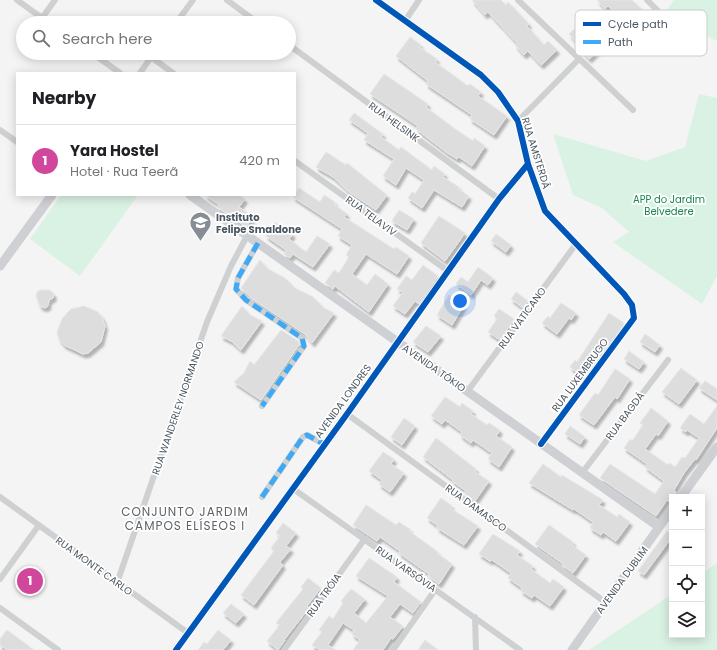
<!DOCTYPE html>
<meta charset="utf-8">
<style>
body{margin:0;font-family:Poppins,sans-serif;background:#f6f6f6;color:#202124}
.controls{position:absolute;right:12px;bottom:12px;display:grid;overflow:hidden;border-radius:0px;box-shadow:0 2px 10px #0003}
.controls button{width:36px;height:36px;display:grid;place-items:center;padding:0;border:0;border-bottom:1px solid #e0e0e0;background:#fff;color:#202124;font:20px sans-serif}
.you{position:absolute;left:460px;top:301px;width:14px;height:14px;margin:-10px;border:3px solid #fff;border-radius:50%;background:#1a73e8;box-shadow:0 0 0 6px #1a73e833}
.badge{display:grid;place-items:center;width:26px;height:26px;border-radius:50%;background:#111827;color:#fff;font-size:13px;font-weight:700}
.pin{position:absolute;translate:-50% -50%;border:2px solid #fff;box-shadow:0 1px 4px #0006}
.list{margin:0;padding:0;list-style:none}
h2{display:flex;justify-content:space-between;align-items:center;height:52px;margin:0;padding:0 16px;font-size:17px}
h2 small{font-size:13px;font-weight:400;color:#757577}
.list li{display:grid;grid-template-columns:26px 1fr auto;gap:12px;align-items:center;box-sizing:border-box;height:72px;padding:0 16px;border-top:1px solid #e0e0e0}
.list b{display:block;font-size:15px;white-space:nowrap}
.list p{margin:0;font-size:13px;white-space:nowrap;color:#757577}
.list em{font-size:13px;font-style:normal;color:#757577}
.icon{flex:none;width:22px;height:22px;fill:none;stroke:currentColor;stroke-width:2;stroke-linecap:round;stroke-linejoin:round}
.map{position:relative;flex:none;width:717px;height:650px;overflow:hidden}
.search{position:absolute;background:#fff;box-shadow:0 2px 10px #0003;left:16px;top:16px;width:280px;height:44px;display:flex;align-items:center;gap:10px;box-sizing:border-box;padding:0 14px;border-radius:22px;color:#757577;font-size:15px}
.panel{position:absolute;background:#fff;box-shadow:0 2px 10px #0003;left:16px;top:72px;width:280px;height:124px;border-radius:0px}
.map>svg:first-child{display:block}
</style>
<div class="map">
<svg width="717" height="650" viewBox="0 0 717 650">
<defs>
<filter id="shadow"><feDropShadow dx="2.5" dy="4" stdDeviation="1" flood-color="#0004"/></filter>
</defs>
<rect width="100%" height="100%" fill="#f4f4f4"/>
<!-- green -->
<path fill="#d9f2e3" d="M674,0H717V41L662,16Z
M699,94L717,98V276L702,304L613,242L629,232L602,208L573,195L553,134L646,161L685,147Z
M61,195H138L80,276L30,239Z
M717,563V650H589L672,594V635H702V573Z"/>
<!-- building -->
<path fill="#ddddde" stroke="#e5e6e7" filter="url(#shadow)" d="M472,0H501L506,5L508,2L529,24L527,26L544,45L548,41L557,50L541,65L528,51L524,55L515,45L517,43L488,12L485,15Z
M597,0H632L648,15L632,30L608,6L605,9Z
M585,19L605,44L589,59L581,50L582,48L569,34Z
M410,37L421,45L419,47L437,59L435,62L468,86L470,84L481,92L478,96L507,116L494,135L470,119L472,115L426,84L428,81L396,56Z
M384,74L428,104L426,107L455,129L473,141L474,138L485,146L472,166L459,157L457,159L446,152L416,129L418,126L370,94Z
M354,113L383,134L381,137L399,150L401,147L432,170L434,166L445,174L443,177L459,187L458,189L469,196L462,207L434,190L422,208L408,198L412,192L415,194L424,180L406,168L396,185L383,176L394,159L364,140L368,133L349,120Z
M326,152L346,165L347,163L387,195L376,210L349,192L333,177L316,167Z
M299,188L320,202L324,195L335,202L334,204L347,214L344,217L394,249L396,247L409,256L397,274L366,254L352,274L367,285L375,274L388,284L369,312L335,286L333,289L325,283L334,270L339,273L349,257L346,255L352,245L338,236L342,229L293,197Z
M205,195H239L245,199L239,207L253,217L246,227L217,207L219,205Z
M399,210L414,219L407,230L392,221Z
M439,216L465,233L445,261L421,243Z
M275,222L293,234L289,239L306,252L317,236L330,244L313,267L293,254L290,258L284,254L286,250L266,236Z
M496,234L511,245L506,252L491,241Z
M260,260L268,269L285,278L295,288L313,297L324,308L334,313L312,343L305,334L254,300L241,288Z
M423,265L438,276L419,304L415,301L405,314L393,306L403,292L397,289L406,276L412,280Z
M478,267L493,278L488,285L481,280L471,295L456,284L461,277L468,282Z
M40,290H50L54,294L53,298L49,300L48,306L45,308L40,306L36,296L37,292Z
M516,292L528,301L523,308L511,299Z
M449,295L464,305L452,325L437,315Z
M561,303L576,313L571,320L569,318L557,334L542,323L548,316L550,318Z
M84,306L98,312L102,317L105,326L101,342L88,353L83,354L64,345L59,339L57,332L62,319L68,312L71,309Z
M242,306L250,315L262,321L241,350L231,341L221,336Z
M499,309L514,319L500,340L488,332L497,319L494,316Z
M609,313L624,323L584,378L570,367L575,360L577,362Z
M426,326L441,336L428,352L413,342Z
M281,330L298,341L299,345L261,400L234,382L244,373L250,361L254,365Z
M645,334L660,345L655,352L640,342Z
M629,351L644,362L639,369L624,359Z
M681,368L697,380L679,404L662,392Z
M615,369L630,379L617,399L615,397L594,425L579,415L595,393L598,395Z
M705,381L717,389V400L699,388Z
M445,397L460,407L462,403L473,411L471,414L487,425L489,423L500,430L496,436L512,447L499,467L488,459L492,453L473,440L471,443L460,435L462,432L445,420L442,424L431,416Z
M717,406V428L696,460L695,459L684,473L674,490L676,492L670,502L667,500L656,516L600,478L610,464L655,494L664,481L645,467L647,464L624,448L630,439L632,441L643,425L640,423L651,408L668,421L658,436L656,434L645,449L668,465L670,463L675,467L682,457L685,458L699,438L687,430L686,432L680,428L690,414L704,424Z
M404,418L415,426L402,445L391,437Z
M570,426L585,437L580,444L565,434Z
M436,438L476,469L475,472L489,481L475,501L464,493L466,491L452,481L453,480L423,457Z
M383,452L394,459L391,464L404,473L390,492L379,484L382,480L369,471Z
M543,464L561,477L562,475L603,500L599,505L617,517L619,514L630,522L616,541L603,532L601,535L590,528L593,522L574,509L573,510L529,483Z
M441,498L452,506L450,508L478,526L464,545L437,528L438,526L427,518Z
M366,505L396,525L399,522L410,529L409,531L438,552L437,553L452,564L439,584L428,576L429,574L399,553L400,551L380,537L377,541L353,525Z
M283,523L296,533L286,546L291,549L280,562L283,565L254,605L241,595L274,551L271,548L280,536L276,533Z
M549,525L573,542L572,545L586,555L573,573L562,565L563,564L535,544Z
M667,531L672,534V537L644,575L638,571Z
M493,534L520,551L517,555L533,566L531,569L550,583L553,579L564,587L550,606L534,595L532,598L521,591L522,588L508,578L511,573L492,560L490,561L479,554Z
M369,558L397,577L394,582L421,602L413,613L400,604L390,617L403,626L393,639L391,638L383,650H353L360,640L352,634L354,630L343,623L328,645L336,650H320L312,645L322,632L319,630L329,616L333,619L343,603L341,601L351,589L365,599L354,613L366,623L388,596L356,576Z
M308,578L321,588L307,606L309,608L284,640H285L278,650L267,641L280,625L276,623L303,589L301,587Z
M231,604L244,614L236,623L223,613Z
M7,630L18,638L34,650H7L0,645V639Z
M218,630L231,640L223,650H198L204,642L207,644Z
M425,640L438,650H418Z"/>
<g fill="none" stroke-linecap="round" stroke-linejoin="round">
<!-- street -->
<path stroke="#ced0d2" stroke-width="6" d="M17,0L49,23
M227,0L258,23
M376,0L481,75L498,92L518,121L528,164L545,211L624,294L632,305L634,318L541,444
M518,0L633,110
M647,0L658,11
M42,18L55,0
M405,21L419,0
M176,23L193,0
M289,45L499,199
M92,53L120,73
M151,57L173,73
M140,73L154,53
M518,121L579,59
M0,130L17,142
M295,161L448,271
M258,243L238,278L236,289L246,300L302,338L304,346L262,406
M467,392L576,244
M347,414L605,602
M582,473L668,360
M292,488L520,650
M0,497L188,633
M262,497L303,437L307,435L324,444
M0,579L39,525
M117,583L207,322L231,266L247,236
M0,608L58,650
M475,617L476,650
M176,650L347,414L499,199L528,164
M284,650L364,540
M393,650L435,590"/>
<!-- secondary -->
<path stroke="#ced0d4" stroke-width="9" d="M190,195L659,527
M0,266L52,195
M681,497L717,447
M572,650L672,509"/>
<!-- quiet -->
<path stroke="#3fa9f5" stroke-width="5" stroke-dasharray="10 5" stroke-linecap="butt" d="M258,243L238,278L236,289L246,300L302,338L304,346L262,406
M262,497L303,437L307,435L324,444"/>
<defs>
<path id="cycleway" d="M376,0L481,75L498,92L518,121L528,164L545,211L624,294L632,305L634,318L541,444
M176,650L347,414L499,199L528,164"/>
</defs>
<!-- cycleway casing -->
<use href="#cycleway" stroke="#fff" stroke-width="8"/>
<!-- cycleway -->
<use href="#cycleway" stroke="#0057b8" stroke-width="6"/>
</g>
<!-- icons -->
<defs>
<symbol id="school-pin" viewBox="-11 -11 22 30"><path d="M0 17L-7.5 6A9.5 9.5 0 1 1 7.5 6Z" fill="#868d94" stroke="#fff"/><path d="M0-5L7-2L0 1L-7-2ZM-4 1L0 2.5L4 1V4Q0 6-4 4Z" fill="#fff"/></symbol>
</defs>
<g fill-rule="evenodd">
<use href="#school-pin" x="188" y="210" width="25" height="34"/>
</g>
<g text-anchor="middle" dominant-baseline="central" stroke-width="3.5" stroke-linejoin="round" paint-order="stroke">
<!-- street labels -->
<g font-size="10" fill="#4a5661" stroke="#fff">
<text transform="translate(394 122) rotate(36)">RUA HELSINK</text>
<text transform="translate(536 153) rotate(73)">RUA AMSTERDÃ</text>
<text transform="translate(371 216) rotate(36)">RUA TELAVIV</text>
<text transform="translate(522 318) rotate(-54)">RUA VATICANO</text>
<text transform="translate(434 368) rotate(35)">AVENIDA TÓKIO</text>
<text transform="translate(580 375) rotate(-54)">RUA LUXEMBRUGO</text>
<text transform="translate(343 401) rotate(-54)">AVENIDA LONDRES</text>
<text transform="translate(178 408) rotate(-71)">RUA WANDERLEY NORMANDO</text>
<text transform="translate(625 416) rotate(-53)">RUA BAGDÁ</text>
<text transform="translate(476 508) rotate(36)">RUA DAMASCO</text>
<text transform="translate(94 566) rotate(36)">RUA MONTE CARLO</text>
<text transform="translate(406 569) rotate(35)">RUA VARSÓVIA</text>
<text transform="translate(622 580) rotate(-54)">AVENIDA DUBLIM</text>
<text transform="translate(324 595) rotate(-54)">RUA TRÓIA</text>
</g>
<!-- park labels -->
<g font-size="10" fill="#17864f" stroke="#fff">
<text x="669" y="199">APP do Jardim<tspan x="669" dy="12">Belvedere</tspan></text>
</g>
<!-- poi labels -->
<g font-size="10" font-weight="bold" fill="#4a5661" stroke="#fff" text-anchor="start">
<text x="216" y="217">Instituto<tspan x="216" dy="12">Felipe Smaldone</tspan></text>
</g>
<!-- quarter labels -->
<g font-size="12" letter-spacing="1" fill="#5f6368" stroke="#fff">
<text x="185" y="511">CONJUNTO JARDIM<tspan x="185" dy="14">CAMPOS ELÍSEOS I</tspan></text>
</g>
</g>
<!-- legend -->
<rect x="575" y="10" width="132" height="46" rx="6" fill="#fff" stroke="#c9ccd0" stroke-width="1"/>
<rect x="583" y="22" width="18" height="4" fill="#0057b8"/>
<rect x="583" y="40" width="18" height="4" fill="#3fa9f5"/>
<g font-size="11" fill="#4a5661">
<text x="608" y="28">Cycle path</text>
<text x="608" y="46">Path</text>
</g>
</svg>
<div class="controls">
<button>+</button>
<button>−</button>
<button><svg class="icon" aria-label="locate" viewBox="0 0 24 24"><circle cx="12" cy="12" r="6"/><path d="M12 2v4M12 18v4M2 12h4M18 12h4"/></svg></button>
<button><svg class="icon" aria-label="layers" viewBox="0 0 24 24"><path d="M12 4l9 5-9 5-9-5zM3 14l9 5 9-5"/></svg></button>
</div>
<div class="you"></div>
<div class="pin badge" style="left:30px;top:581px;background:#d1479c">1</div>
<div class="search"><svg class="icon" aria-label="search" viewBox="0 0 24 24"><circle cx="10" cy="10" r="6"/><path d="M15 15l6 6"/></svg>Search here</div>
<section class="panel">
<h2>Nearby<small></small></h2>
<ul class="list">
<li><span class="badge" style="background:#d1479c">1</span><div><b>Yara Hostel</b><p>Hotel · Rua Teerã</p></div><em>420 m</em></li>
</ul>
</section>
</div>
